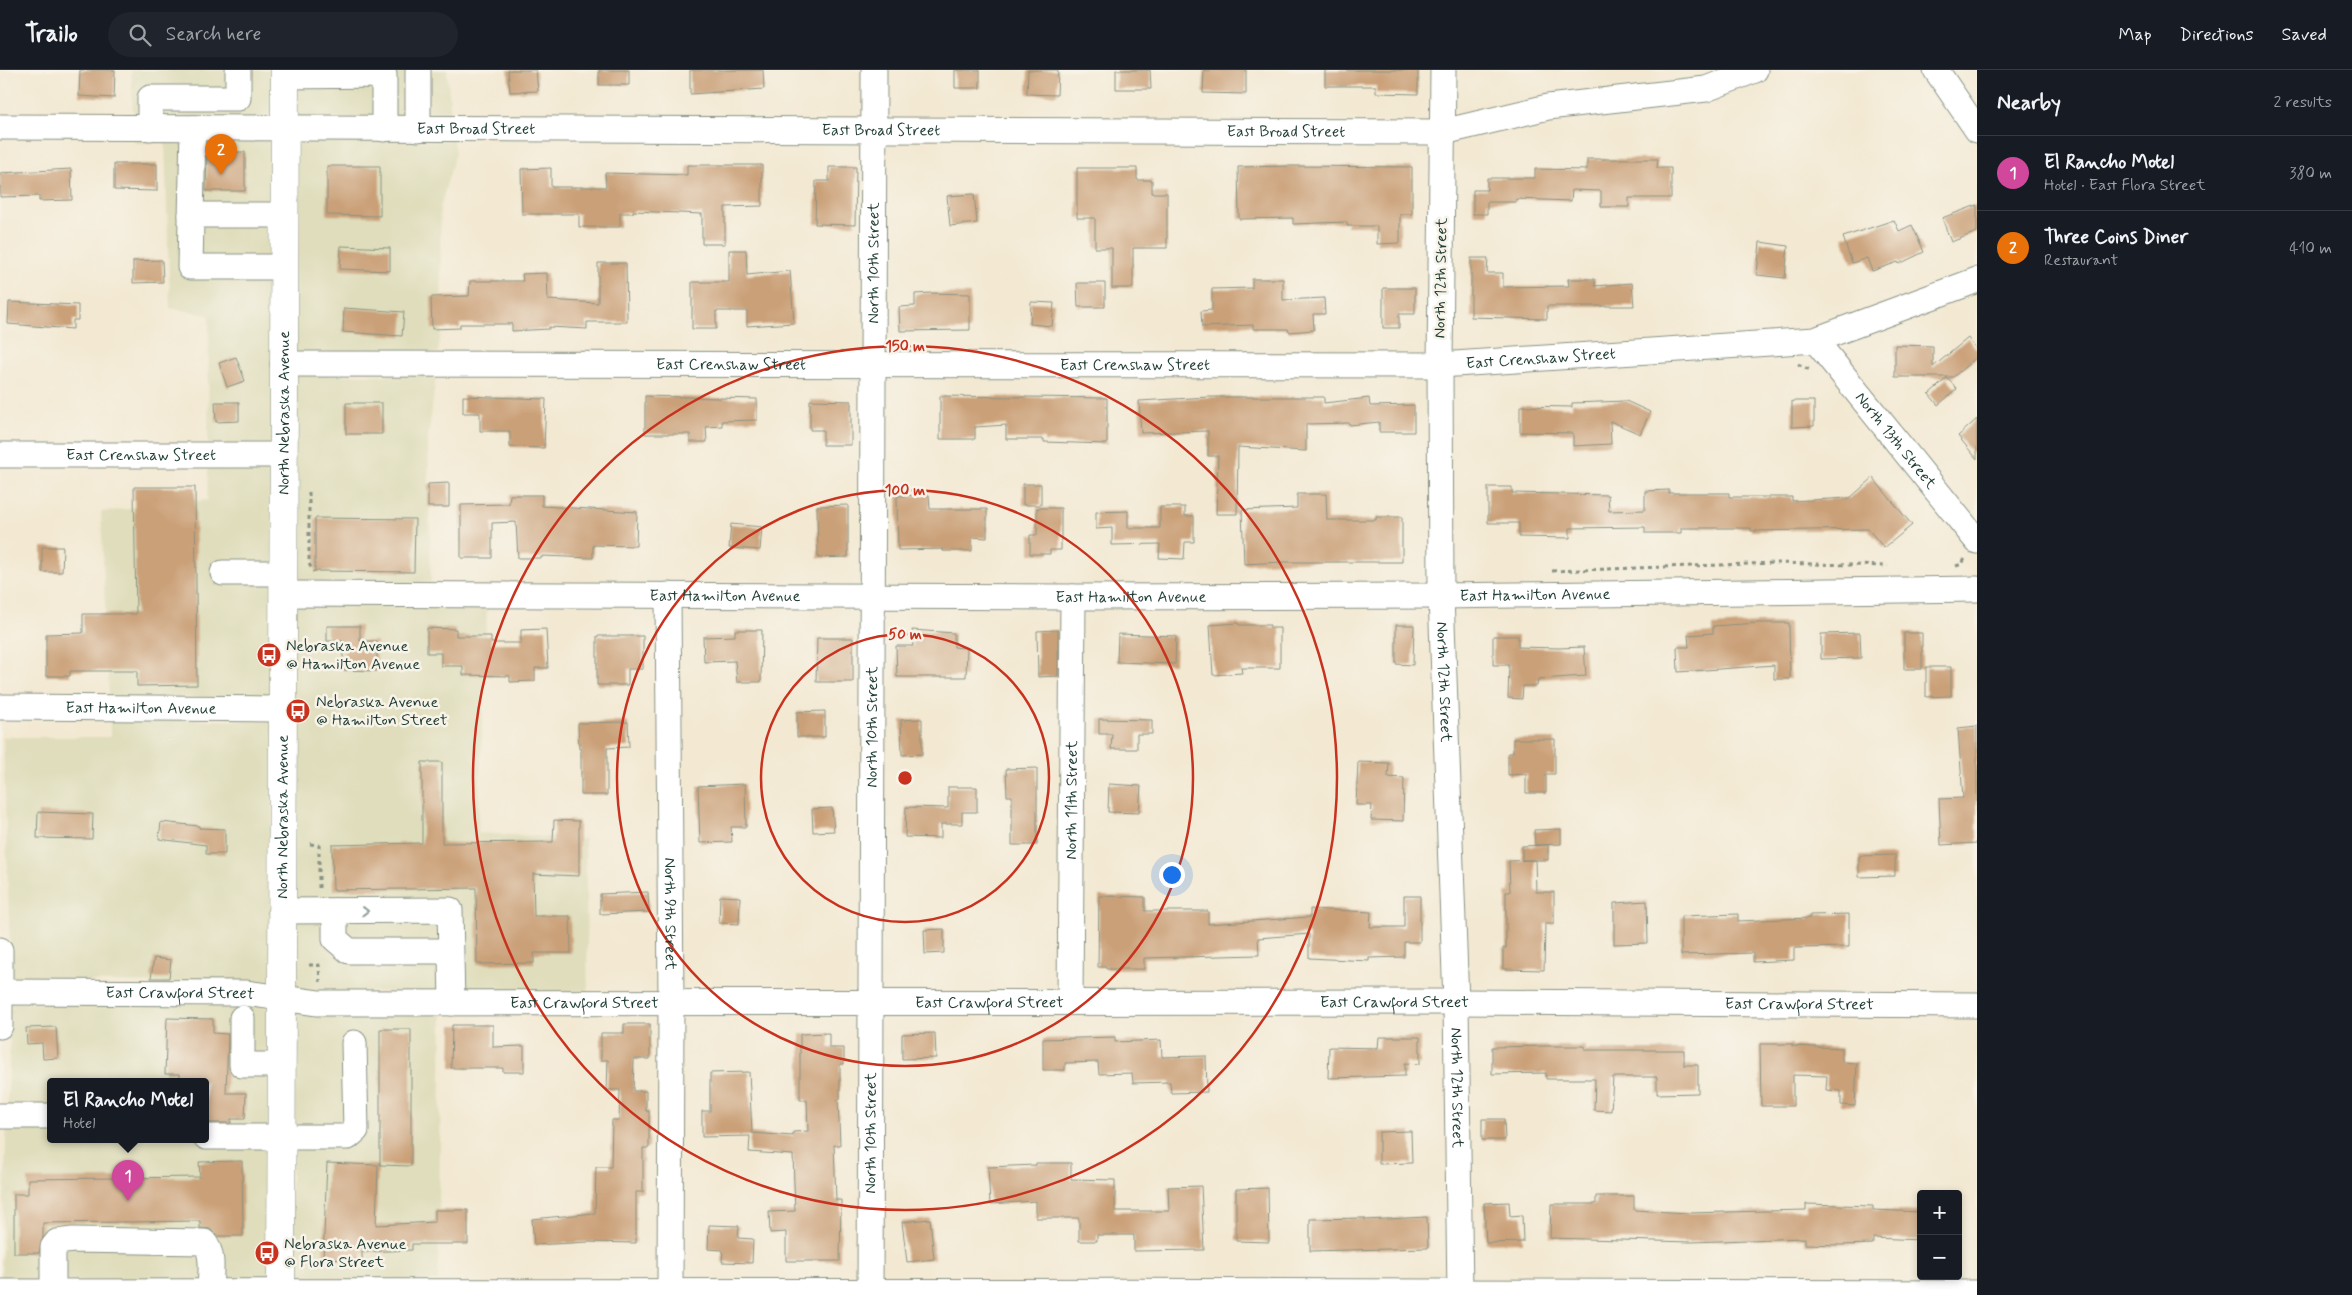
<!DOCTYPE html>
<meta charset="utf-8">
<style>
body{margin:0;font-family:Mynerve,sans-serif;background:#20242c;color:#f1f3f6}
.controls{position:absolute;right:15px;bottom:15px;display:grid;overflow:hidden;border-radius:5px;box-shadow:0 2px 8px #0003}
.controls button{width:45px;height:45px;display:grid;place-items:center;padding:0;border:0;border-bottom:1px solid #363941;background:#171b24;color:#f1f3f6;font:25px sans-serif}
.you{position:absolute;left:1171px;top:804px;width:18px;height:18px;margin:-12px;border:4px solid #fff;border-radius:50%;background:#1a73e8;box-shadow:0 0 0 8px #1a73e833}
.badge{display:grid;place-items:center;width:32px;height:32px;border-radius:50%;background:#c8321e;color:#fff;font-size:16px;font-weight:700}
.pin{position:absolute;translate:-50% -41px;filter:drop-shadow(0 1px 2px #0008)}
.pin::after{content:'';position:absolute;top:26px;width:18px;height:15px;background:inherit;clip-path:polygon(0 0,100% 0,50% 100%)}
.popup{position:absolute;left:47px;top:1008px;width:162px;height:65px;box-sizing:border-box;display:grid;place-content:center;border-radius:5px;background:#171b24;filter:drop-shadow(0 1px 4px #0005);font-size:16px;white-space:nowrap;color:#9ea1a6}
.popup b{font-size:19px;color:#f1f3f6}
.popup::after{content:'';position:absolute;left:50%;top:100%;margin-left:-10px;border:10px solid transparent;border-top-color:#171b24}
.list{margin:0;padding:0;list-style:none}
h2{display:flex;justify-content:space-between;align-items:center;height:65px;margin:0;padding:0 20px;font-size:21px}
h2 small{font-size:16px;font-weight:400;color:#9ea1a6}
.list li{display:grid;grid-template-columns:32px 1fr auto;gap:15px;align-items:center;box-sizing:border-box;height:75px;padding:0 20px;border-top:1px solid #363941}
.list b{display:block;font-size:19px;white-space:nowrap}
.list p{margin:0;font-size:16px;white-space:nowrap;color:#9ea1a6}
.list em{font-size:16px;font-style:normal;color:#9ea1a6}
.icon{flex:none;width:28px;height:28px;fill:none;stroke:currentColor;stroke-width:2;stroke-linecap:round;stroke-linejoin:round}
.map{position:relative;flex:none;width:1977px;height:1225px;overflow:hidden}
header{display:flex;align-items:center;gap:30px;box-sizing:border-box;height:70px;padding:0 25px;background:#171b24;border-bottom:1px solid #363941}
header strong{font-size:24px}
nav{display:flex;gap:28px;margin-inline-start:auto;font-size:18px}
.search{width:350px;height:45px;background:#20242c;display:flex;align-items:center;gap:12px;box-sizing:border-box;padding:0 18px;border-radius:28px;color:#9ea1a6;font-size:19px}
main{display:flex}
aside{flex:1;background:#171b24}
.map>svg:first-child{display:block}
</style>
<header>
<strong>Trailo</strong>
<div class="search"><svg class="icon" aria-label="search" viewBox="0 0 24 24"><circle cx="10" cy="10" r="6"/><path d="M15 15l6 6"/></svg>Search here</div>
<nav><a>Map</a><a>Directions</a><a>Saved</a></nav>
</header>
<main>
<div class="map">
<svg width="1977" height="1225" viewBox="0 0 1977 1225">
<rect width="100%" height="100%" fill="#f7f3e8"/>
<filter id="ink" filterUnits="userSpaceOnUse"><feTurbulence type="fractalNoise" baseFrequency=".02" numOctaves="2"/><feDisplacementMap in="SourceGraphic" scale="10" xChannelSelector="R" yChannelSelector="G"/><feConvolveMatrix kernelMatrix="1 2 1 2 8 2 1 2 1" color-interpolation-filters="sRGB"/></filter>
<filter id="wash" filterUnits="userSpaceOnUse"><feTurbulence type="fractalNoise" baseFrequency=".0096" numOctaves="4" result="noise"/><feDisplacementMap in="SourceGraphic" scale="20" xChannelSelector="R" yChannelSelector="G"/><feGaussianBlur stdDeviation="1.12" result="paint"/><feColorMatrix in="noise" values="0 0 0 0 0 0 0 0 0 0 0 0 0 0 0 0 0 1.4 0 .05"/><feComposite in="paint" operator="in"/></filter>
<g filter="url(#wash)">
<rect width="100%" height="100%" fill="#f3e9d3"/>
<!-- built -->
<path fill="#dfddbb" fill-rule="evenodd" d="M131,0H274V48L133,47Z
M294,0H447L451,48H294Z
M134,69L274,70L273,374H208L209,245L170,238L165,73H134Z
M294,70H453L455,84L440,138L442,257L438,283H293Z
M293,305H436L428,371L431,513H293Z
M208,396H273V628L109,627L101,442L207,430Z
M292,535L487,536L478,763L585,769L588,922H319L291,918Z
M110,649L273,651L271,915L11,910L3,667H110Z
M11,933L245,934L271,938V1211H1ZM51,1012H206V1070H51Z
M291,940L442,944L438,1211H304L291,1205Z"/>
<g id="blocks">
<!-- building -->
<path fill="#caa078" d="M80,0H115L114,28L79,26Z
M508,0H536L538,21L510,22Z
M599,0H629V15H599Z
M690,0H763L764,19L690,24Z
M955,0H980V18H955Z
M1028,0H1058L1057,25L1027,24Z
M1116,0H1150L1151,19H1116Z
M1204,0H1246V24L1203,23Z
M1325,0H1418V24L1376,23V16H1325Z
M207,82H245V121H206Z
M1587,89H1658L1657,98H1671V128H1629V137H1601V121L1572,120L1571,131L1516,129V132H1487V144H1473V120H1487V108H1535V99L1587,100Z
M114,94H157V121L114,120Z
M687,95H762V136L725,137V174H702V144L633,141V143H620V157H579V144H522L521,99L551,98V117H606L605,103L687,105Z
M327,96H380V146L327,145Z
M1292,96L1412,97V144H1400V173L1377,174V156H1347V152L1293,154V148L1239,149L1238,97Z
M829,97H856L855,155L815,154L816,111H829Z
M1077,98H1137V110H1152V123H1167V178H1133V218H1112V178H1095V148H1077Z
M71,99L72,130L39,131V126L0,127V103Z
M974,124L977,153L950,156L947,126Z
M1977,135V162L1951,172L1942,148Z
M1894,150L1899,161L1912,155L1924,182L1899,194L1898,192L1872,201L1867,188L1852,193L1843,167Z
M1760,172L1788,176L1785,208L1757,205Z
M341,176L390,178V201L340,199Z
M729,180H746L747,205L790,201L794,253L747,256V241H716V259H692V212H729Z
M1471,188H1488L1487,203H1503V217L1569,216L1568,209H1595V216L1632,213L1634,236H1547V249L1471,247Z
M162,190L163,212L133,213V191Z
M598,193H626L627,252H587V259L549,257V259L512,261V254H460V258L432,259L431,227L469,226L470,211H523L522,204L547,203L548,230L598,233Z
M1252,209H1283V230L1324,228L1325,244H1313L1314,260L1289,262L1288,259H1253V255L1202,257L1201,241L1212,240V219L1252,218Z
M1077,213H1105V237H1078Z
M1383,218H1415V244H1399V258H1383Z
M931,223L970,224V260L900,261L899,237L915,236V224Z
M9,232L78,235V250H73V259L8,254Z
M1031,232L1054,233L1052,256L1030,254Z
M344,238L404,242L402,266L343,262Z
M1968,268L1977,280V287L1953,307H1895V275L1933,276V297Z
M236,287L245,311L227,317L219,293Z
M1947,308L1957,319L1938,335L1929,324Z
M463,326L546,329L544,378L510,377V361H480V343H463Z
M645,326L757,329V350L722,351V356L706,357L707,372H690V364H645Z
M940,326L1107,328V374L1044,372V369H1006V355L975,357V369H940Z
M1209,327H1324V333L1369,328L1370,336L1414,335V362H1379V352L1350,355L1349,353L1306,354V381L1238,377L1237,444H1216L1218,386H1208V361L1141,363L1139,331Z
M810,330L851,331V375H823V360H810Z
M1626,331L1650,342L1640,364L1610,351L1611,374L1573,376V363L1520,362V336L1572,337V333Z
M1792,331H1814V356L1792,357Z
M215,332H239V351L216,352Z
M346,333H382V364H346Z
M1977,349V389L1958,366Z
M1873,408L1912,455L1884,478L1868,459L1751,461V458H1681V463H1645V457L1570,458V468L1519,467V453H1488V417H1512V423L1608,425L1609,441L1645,440V421L1669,420V423H1729V427H1792V431L1850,428Z
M449,413V437H428V414Z
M1023,414H1041V435H1023Z
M134,417H195L197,615L137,616V601H70V606H46V564L83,563V544H136Z
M1297,424H1326L1327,450H1376V447H1402V492H1283L1244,494L1242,440L1297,438Z
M510,425H542V436L637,442L636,476L593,475V488L542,486V488H518L516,452L492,453V488H461V435L509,434Z
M929,425L930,439H987V468L972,467V481H943V479L898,480L897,426Z
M848,435V487L818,488L817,436Z
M1160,437H1185V446H1194V472H1185L1184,489L1159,488L1160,474L1112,475V458L1096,459V442L1128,441V458H1160Z
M1037,438H1061V480H1050V484H1030V465H1037Z
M315,448L415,449L414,502L315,501Z
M731,454L762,457L760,480L729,478Z
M42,477H63L62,502H42Z
M1238,553L1239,555H1270V558H1280V598H1241L1242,603L1213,605L1210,555Z
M1758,553H1789L1790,609H1774V595L1678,602L1677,577H1689L1688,565L1713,563V556Z
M1396,555H1414L1413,595L1396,594Z
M327,556H360V571H377V601L343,600V571H327Z
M427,558L456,559V566H491V573H521V560L546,559L548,598H535V611L510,612V606L463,605V596H441V583H427Z
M735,560H762L761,612H737L735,591L704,592L703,567L735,566Z
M912,560L954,563V577L967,578L966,607H897L896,576H913Z
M1058,560V606L1038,607L1037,561Z
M1860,563L1861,588L1821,589V564Z
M1904,563H1922V599H1904Z
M1118,564L1176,566L1175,594L1117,592Z
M597,566H643V599H628V615H597Z
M1493,566H1518V577L1559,578L1584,577L1586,606L1538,609L1537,616H1523L1522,629L1508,628L1509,595H1493Z
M817,568H853V612H816Z
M1926,597H1951V626L1926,627Z
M825,641V667H797V642Z
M922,649V684L902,685L901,650Z
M1099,649L1152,650V664H1137V679H1111L1112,664H1099Z
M628,652L629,677L607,678V725H581V679H579L578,653Z
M1977,656V773L1941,775L1939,729L1963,728L1958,658Z
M1513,669H1555V704H1546V723H1526V704L1508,705V683H1513Z
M422,692H442V773L553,772L554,750L579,751V806L533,804L534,846H570L571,883H534V893L477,894L476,818L333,820L332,775L422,773Z
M1358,692L1389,693L1388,707L1404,708L1403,751L1371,750L1372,735H1356Z
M1037,698V775H1012V726H1007L1006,699Z
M745,714L746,757H731L732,772L700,773L698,716Z
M1109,714L1141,716L1139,743L1108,742Z
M948,717H977V742H962V754H941V768L905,767L906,737L948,738Z
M832,738L834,761L813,762L812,739Z
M38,742L93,744L92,769L37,768Z
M161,752L199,756V758L225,759V784H206V775L159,769Z
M1561,759V774L1535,775L1534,760Z
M1548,775V790H1522V776Z
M1895,785V806L1859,807V786Z
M1535,790L1536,822H1554V854H1545L1544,900L1503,899V878H1506V822H1510L1509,791Z
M648,822L649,842L600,844V824Z
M720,826L740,827L739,854L719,853Z
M1099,826L1145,827V841H1208V854L1310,847V839L1371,842L1370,857H1404V826H1420V872H1404V887L1369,888V891L1309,888V864L1258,868L1259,885L1144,888V899H1106V897H1098Z
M1647,831L1648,873L1614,874V833Z
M1738,844V851L1810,848V845L1849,844V877L1794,878V890L1753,892V883L1681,885V846Z
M944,859V883L925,884L924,860Z
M154,888L171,890L169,908H151Z
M167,948L213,949V963L228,964L226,1023H246L245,1049H231V1053H206V1012H180V1004H165Z
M624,954H650V989H634L633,1021H646V1041H649V1078H643V1122H636V1173L588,1172L534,1175L532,1149L595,1143L596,1097H611L612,1050H619L620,1020H607L608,990H601V963H624Z
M452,955H493V977L524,976V1002H503V998H451Z
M56,957L58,988L43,989L42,973L27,974L26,958Z
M380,959H411V1096L380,1095Z
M829,963V978H844V994H840V1029H838L840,1075H834L836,1130H841L840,1191H786V1162L770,1163L769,1142L795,1141L793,1085L749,1082L750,1066L702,1067V1041H710V1003L749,1002L752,1063L793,1066V1062L808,1061L807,1030H800V964Z
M935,963L936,988L902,989V964Z
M1115,967V972L1161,970L1162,987L1206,986L1207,1022L1171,1023L1170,1012L1133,1013L1132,1003L1099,1004L1098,992L1065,993V1000H1043V969Z
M1379,967H1420V994L1405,993V1006L1328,1008L1329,977L1378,978Z
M1760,974H1792V976L1842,978V992L1857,993L1855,1036L1841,1035V1021L1826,1020L1827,1006L1793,1005V1036H1761Z
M1547,976H1585V980H1684V995H1698V1023L1657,1024V1007H1613L1611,1041L1594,1040L1595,1009H1546V1003L1492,1004V977Z
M1482,1049H1504L1505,1070H1482Z
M1411,1061L1412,1093L1379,1094V1062Z
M242,1091L243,1166H217L210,1159L200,1158V1151L43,1153V1167L39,1183H14V1124H28V1109L200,1107L199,1092Z
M327,1093L378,1095L376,1155L435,1152V1140H468V1174H412V1180L362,1182V1190L323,1189Z
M1036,1093H1071V1109L1115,1110V1141H1169L1168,1117L1201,1116L1204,1180L1134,1181V1165H1097V1171H1079V1148H1036V1131L990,1134L988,1097L1036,1095Z
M1268,1118L1269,1172L1236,1171V1119Z
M1596,1126H1634V1140L1688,1143L1806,1140V1134L1873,1136V1140L1921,1142V1170L1873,1168V1174L1839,1175L1805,1174V1168L1691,1172L1550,1168L1551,1134H1596Z
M1509,1132L1510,1146L1522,1145L1523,1172L1486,1173L1484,1133Z
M1427,1147L1428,1178L1310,1181V1149L1365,1148V1150Z
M930,1149L934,1189L907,1192L902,1152Z
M709,1155L739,1156L738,1168L753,1169L752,1193L722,1192L723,1180L708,1179Z"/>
</g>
</g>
<g filter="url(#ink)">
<use href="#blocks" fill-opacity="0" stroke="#899384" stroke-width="1"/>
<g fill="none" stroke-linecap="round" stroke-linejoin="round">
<defs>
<g id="minor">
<path d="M418,0V59"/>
<path id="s1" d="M1443,0L1440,295L1441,526L1456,932L1460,1225"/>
<path d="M1936,0L1977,60"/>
<path d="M285,6L384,5V59"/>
<path id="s2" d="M0,57L1443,62L1548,37L1706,19L1755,0"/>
<path d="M150,58V28H238V0"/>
<path d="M193,58L190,197H284"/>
<path d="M191,145H284"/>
<path id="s3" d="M1815,270L1977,471"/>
<path id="s4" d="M283,294L1440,295L1815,270L1977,210"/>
<path id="s5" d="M0,385H283"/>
<path d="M223,503H283"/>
<path id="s6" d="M283,524L1073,527L1441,526L1977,519"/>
<path id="s7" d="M668,525L671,933L670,1223"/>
<path id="s8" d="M0,637L283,639"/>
<path d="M281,841L450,840L452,933"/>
<path d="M335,841V869L349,881H450"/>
<path d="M0,880V956"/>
<path id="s9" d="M1,922L245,923L318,933L1456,932L1977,935"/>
<path id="s10" d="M1070,932L1073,527"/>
<path d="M242,948V995H281"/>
<path d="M0,1046H51"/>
<path d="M206,1067H348L356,1060L354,973"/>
<path d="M0,1222C659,1222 1318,1220 1977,1223"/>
<path d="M53,1222V1177L57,1172L73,1170L204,1172C215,1184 210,1206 210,1222"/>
<path id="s11" d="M870,1225L874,0"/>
</g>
<g id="major">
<path id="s12" d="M281,1225L285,0"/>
</g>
</defs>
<!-- minor casing -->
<use href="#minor" stroke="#899384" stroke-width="27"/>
<!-- major casing -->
<use href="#major" stroke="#899384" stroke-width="29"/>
<!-- path -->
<path stroke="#899384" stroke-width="3" stroke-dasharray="4 4" stroke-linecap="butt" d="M1798,294L1810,300
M309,422V494L314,502
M1956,496L1962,494L1966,487
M1552,501L1776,493L1888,496
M310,774L319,775V820
M309,895H319L320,912"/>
<!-- minor -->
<use href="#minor" stroke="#fff" stroke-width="25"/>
<!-- major -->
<use href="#major" stroke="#fff" stroke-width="28"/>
</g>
<!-- one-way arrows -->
<defs><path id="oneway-chevron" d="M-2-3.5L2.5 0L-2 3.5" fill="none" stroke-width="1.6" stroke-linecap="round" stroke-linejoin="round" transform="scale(1.25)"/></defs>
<use stroke="#8f9e9a" href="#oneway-chevron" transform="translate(365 841)"/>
</g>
<!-- distance rings -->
<g fill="none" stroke="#c8321e" stroke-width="2.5">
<circle cx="905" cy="708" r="144"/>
<circle cx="905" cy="708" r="288"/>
<circle cx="905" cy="708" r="432"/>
</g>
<!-- icons -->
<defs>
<symbol id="bus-disc" viewBox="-11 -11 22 22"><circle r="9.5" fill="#c8321e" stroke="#f7f3e8"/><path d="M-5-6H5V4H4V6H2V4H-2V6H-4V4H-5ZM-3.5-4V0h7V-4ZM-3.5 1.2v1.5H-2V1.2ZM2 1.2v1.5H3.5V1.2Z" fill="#fff"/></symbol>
</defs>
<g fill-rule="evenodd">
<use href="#bus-disc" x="255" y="571" width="28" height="28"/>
<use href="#bus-disc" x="284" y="627" width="28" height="28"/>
<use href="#bus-disc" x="253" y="1169" width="28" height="28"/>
</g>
<g text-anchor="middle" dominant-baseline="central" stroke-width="5" stroke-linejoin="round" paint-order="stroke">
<!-- street labels -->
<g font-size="16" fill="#1f3d34" stroke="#f7f3e8">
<text stroke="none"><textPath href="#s2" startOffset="476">East Broad Street</textPath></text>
<text stroke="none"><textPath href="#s2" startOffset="881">East Broad Street</textPath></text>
<text stroke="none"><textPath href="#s2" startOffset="1286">East Broad Street</textPath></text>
<text stroke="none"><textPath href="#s11" startOffset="1032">North 10th Street</textPath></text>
<text transform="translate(1441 208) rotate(-89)">North 12th Street</text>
<text stroke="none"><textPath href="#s4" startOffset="1258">East Crenshaw Street</textPath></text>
<text stroke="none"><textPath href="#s4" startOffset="448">East Crenshaw Street</textPath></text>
<text stroke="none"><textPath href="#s4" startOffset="852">East Crenshaw Street</textPath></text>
<text stroke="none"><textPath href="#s12" startOffset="882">North Nebraska Avenue</textPath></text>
<text stroke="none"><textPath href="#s3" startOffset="129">North 13th Street</textPath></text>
<text stroke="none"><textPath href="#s5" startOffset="141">East Crenshaw Street</textPath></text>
<text stroke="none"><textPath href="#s6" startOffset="442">East Hamilton Avenue</textPath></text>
<text stroke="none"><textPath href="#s6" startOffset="1252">East Hamilton Avenue</textPath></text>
<text stroke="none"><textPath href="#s6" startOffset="848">East Hamilton Avenue</textPath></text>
<text stroke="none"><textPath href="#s1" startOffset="612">North 12th Street</textPath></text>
<text stroke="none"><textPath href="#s8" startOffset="141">East Hamilton Avenue</textPath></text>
<text stroke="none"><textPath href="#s11" startOffset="568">North 10th Street</textPath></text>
<text stroke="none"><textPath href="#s10" startOffset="202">North 11th Street</textPath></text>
<text stroke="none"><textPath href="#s12" startOffset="478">North Nebraska Avenue</textPath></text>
<text stroke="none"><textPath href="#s7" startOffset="319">North 9th Street</textPath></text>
<text stroke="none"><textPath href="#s9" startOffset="179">East Crawford Street</textPath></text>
<text stroke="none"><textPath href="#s9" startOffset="1394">East Crawford Street</textPath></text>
<text stroke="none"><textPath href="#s9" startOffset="584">East Crawford Street</textPath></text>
<text stroke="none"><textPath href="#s9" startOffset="989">East Crawford Street</textPath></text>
<text stroke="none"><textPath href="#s9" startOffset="1799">East Crawford Street</textPath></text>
<text stroke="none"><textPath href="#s1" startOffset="1018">North 12th Street</textPath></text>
<text stroke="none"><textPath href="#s11" startOffset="162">North 10th Street</textPath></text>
</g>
<!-- poi labels -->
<g font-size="16" fill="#1f3d34" stroke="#f7f3e8" text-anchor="start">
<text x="286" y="576">Nebraska Avenue<tspan x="286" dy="18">@ Hamilton Avenue</tspan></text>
<text x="316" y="632">Nebraska Avenue<tspan x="316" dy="18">@ Hamilton Street</tspan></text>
<text x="284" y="1174">Nebraska Avenue<tspan x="284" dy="18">@ Flora Street</tspan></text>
</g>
</g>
<circle cx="905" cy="708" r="8" fill="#c8321e" stroke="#f7f3e8" stroke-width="2.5"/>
<g font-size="15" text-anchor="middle" font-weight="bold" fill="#c8321e" stroke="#f7f3e8" stroke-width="5" stroke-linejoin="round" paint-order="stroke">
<text x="905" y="281">150 m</text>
<text x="905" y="425">100 m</text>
<text x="905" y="569">50 m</text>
</g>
</svg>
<div class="controls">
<button>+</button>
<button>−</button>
</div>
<div class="you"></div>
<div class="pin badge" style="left:128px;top:1131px;background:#d1479c">1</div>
<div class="popup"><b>El Rancho Motel</b>Hotel</div>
<div class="pin badge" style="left:221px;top:105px;background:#e8710a">2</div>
</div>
<aside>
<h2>Nearby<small>2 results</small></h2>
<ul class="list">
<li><span class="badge" style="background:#d1479c">1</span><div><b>El Rancho Motel</b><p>Hotel · East Flora Street</p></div><em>380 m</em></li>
<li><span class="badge" style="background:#e8710a">2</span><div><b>Three Coins Diner</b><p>Restaurant</p></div><em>410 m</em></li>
</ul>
</aside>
</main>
